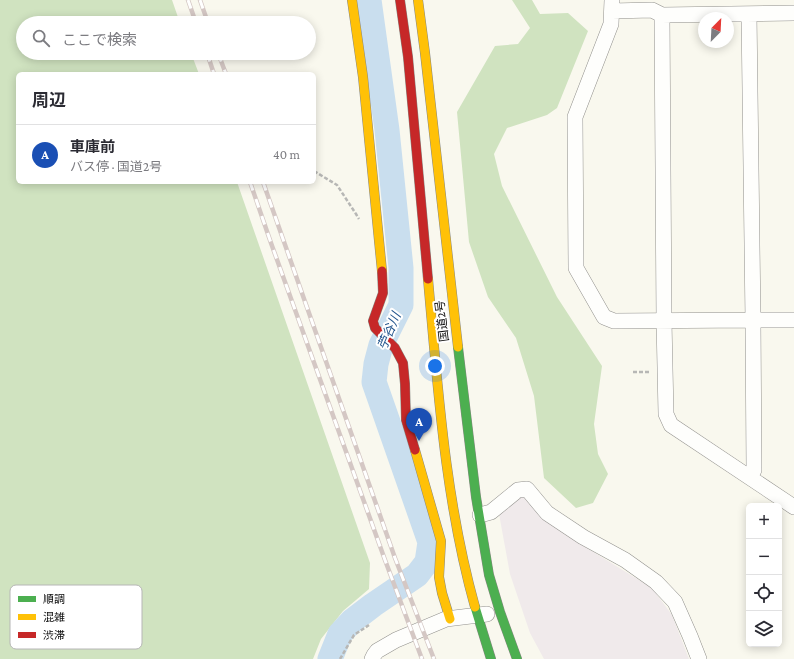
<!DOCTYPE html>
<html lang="ja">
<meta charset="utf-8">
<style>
body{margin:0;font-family:"Crimson Pro","Noto Sans JP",serif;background:#f7f7f7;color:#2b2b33}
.controls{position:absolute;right:12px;bottom:12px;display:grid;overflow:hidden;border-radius:6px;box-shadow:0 2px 10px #0003}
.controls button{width:36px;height:36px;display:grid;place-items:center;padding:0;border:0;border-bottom:1px solid #e1e1e2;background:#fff;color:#2b2b33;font:20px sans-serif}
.compass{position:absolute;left:698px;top:12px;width:36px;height:36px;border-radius:50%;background:#fff;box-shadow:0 2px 10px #0003;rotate:24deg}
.you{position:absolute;left:435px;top:366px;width:14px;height:14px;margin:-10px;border:3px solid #fff;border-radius:50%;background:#1a73e8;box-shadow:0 0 0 6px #1a73e833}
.badge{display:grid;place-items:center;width:26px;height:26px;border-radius:50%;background:#5e5d5a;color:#fff;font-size:13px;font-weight:700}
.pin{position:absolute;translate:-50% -33px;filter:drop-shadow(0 1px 2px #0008)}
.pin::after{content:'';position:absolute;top:21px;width:14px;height:12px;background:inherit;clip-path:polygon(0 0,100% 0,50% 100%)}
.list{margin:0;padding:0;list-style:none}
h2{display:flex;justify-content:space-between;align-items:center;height:52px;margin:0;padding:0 16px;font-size:17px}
h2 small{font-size:13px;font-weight:400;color:#7c7c81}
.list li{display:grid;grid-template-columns:26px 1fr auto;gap:12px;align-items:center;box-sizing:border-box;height:60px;padding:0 16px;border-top:1px solid #e1e1e2}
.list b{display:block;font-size:15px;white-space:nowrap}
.list p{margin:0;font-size:13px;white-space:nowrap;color:#7c7c81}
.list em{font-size:13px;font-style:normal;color:#7c7c81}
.icon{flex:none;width:22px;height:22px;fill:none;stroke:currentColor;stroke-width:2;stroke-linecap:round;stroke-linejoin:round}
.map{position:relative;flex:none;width:794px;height:659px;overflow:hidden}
.search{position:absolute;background:#fff;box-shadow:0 2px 10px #0003;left:16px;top:16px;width:300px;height:44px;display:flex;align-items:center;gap:10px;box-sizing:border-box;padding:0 14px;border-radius:22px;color:#7c7c81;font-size:15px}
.panel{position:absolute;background:#fff;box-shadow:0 2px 10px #0003;left:16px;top:72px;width:300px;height:112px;border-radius:6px}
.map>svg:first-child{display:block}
</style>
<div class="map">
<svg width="794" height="659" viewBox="0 0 794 659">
<rect width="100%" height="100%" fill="#f9f8ee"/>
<!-- industrial -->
<path fill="#f0eaeb" d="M523,495L541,517L564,534L652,588L672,615L689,659H544L530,633L510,574L499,514Z"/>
<!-- forest -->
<path fill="#d0e3c0" d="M0,0H172L180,23H23V53H191L199,74H18V182H237L370,563L369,589L343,611L321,639L313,659H0Z
M512,0H532L540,14L568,13L588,31L557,108L547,115L507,128L494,154L502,186L557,297L602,366L594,424L598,454L608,474L593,503L576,508L544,478L534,396L516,338L488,297L469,242L457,112L495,46L518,44L530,28Z"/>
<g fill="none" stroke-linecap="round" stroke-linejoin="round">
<!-- river -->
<path stroke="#c9deee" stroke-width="25" d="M330,659L340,634L352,621L373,605L417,575L427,562L430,542L374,382L376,364L381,345L401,305V268L387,130L369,0"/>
<defs>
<path id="street" d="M612,0L611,24L575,117L576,268L604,317L614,321L753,320H794
M612,11L652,10L662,15L794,13
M749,14L753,320L754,470L750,477
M662,15L664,321L666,414L671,425L794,507
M480,515L491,512L518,490L527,489L547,513L583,537L625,560L656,582L675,602L690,636L699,659
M372,659L374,655L377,651L396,640L446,619L487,614"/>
<path id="fast" d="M458,347L476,497L489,575L500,612L517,659
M475,607L491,659"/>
<path id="slow" d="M352,0L363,77L382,271
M418,0L425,53L458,347
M428,279C438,389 445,500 475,607
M415,450L441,541L439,577L442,593L450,619"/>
<path id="jam" d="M400,0L408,57L428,279
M382,271L383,293L373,321L375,328L395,348L403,363L405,384L406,420L415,450"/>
</defs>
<!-- street casing -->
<use href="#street" stroke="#92918d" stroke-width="16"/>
<!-- fast casing -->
<use href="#fast" stroke="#888883" stroke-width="10"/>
<!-- slow casing -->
<use href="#slow" stroke="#888883" stroke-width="10"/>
<!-- jam casing -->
<use href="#jam" stroke="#888883" stroke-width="10"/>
<!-- path -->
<path stroke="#b7b7b5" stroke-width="2.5" stroke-dasharray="4 2" stroke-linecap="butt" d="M314,171L337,185L356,214L359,219
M633,372H651
M340,659L354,635L369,625"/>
<!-- street -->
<use href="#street" stroke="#fefefc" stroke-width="15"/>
<!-- fast -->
<use href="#fast" stroke="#4caf50" stroke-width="9"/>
<!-- slow -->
<use href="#slow" stroke="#ffc107" stroke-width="9"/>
<!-- jam -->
<use href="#jam" stroke="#c62828" stroke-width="9"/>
<defs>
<path id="rail" d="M188,0L196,23
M200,0L208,23
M207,53L214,74
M218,53L226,74
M250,182L271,243L385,560L422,659
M263,182L395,558L434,659"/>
</defs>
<!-- rail casing -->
<use href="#rail" stroke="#d4c7c4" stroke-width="4.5"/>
<!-- rail -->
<use href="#rail" stroke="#fff" stroke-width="3" stroke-dasharray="9" stroke-linecap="butt"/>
</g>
<g text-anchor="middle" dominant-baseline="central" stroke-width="4" stroke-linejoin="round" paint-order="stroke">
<!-- street labels -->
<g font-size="12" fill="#0a0a0a" stroke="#fff">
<text transform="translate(442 321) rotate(-97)">国道2号</text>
</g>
<!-- water labels -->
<g font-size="13" font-style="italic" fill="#23558d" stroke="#fff">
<text transform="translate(389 331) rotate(-67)">苧谷川</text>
</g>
</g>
<!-- legend -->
<rect x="10" y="585" width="132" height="64" rx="6" fill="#fff" stroke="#b6b6b6" stroke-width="1"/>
<rect x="18" y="596" width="18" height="6" fill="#4caf50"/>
<rect x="18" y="614" width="18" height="6" fill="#ffc107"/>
<rect x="18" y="632" width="18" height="6" fill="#c62828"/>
<g font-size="11" fill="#0a0a0a">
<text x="43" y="603">順調</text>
<text x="43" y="621">混雑</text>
<text x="43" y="639">渋滞</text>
</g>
</svg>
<div class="controls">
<button>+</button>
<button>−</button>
<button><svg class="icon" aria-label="locate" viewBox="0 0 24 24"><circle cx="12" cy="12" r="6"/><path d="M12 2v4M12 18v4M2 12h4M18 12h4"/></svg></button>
<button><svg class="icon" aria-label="layers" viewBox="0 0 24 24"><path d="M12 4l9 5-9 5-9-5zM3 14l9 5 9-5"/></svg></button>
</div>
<svg class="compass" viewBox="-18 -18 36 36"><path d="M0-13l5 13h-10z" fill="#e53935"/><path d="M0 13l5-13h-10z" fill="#7c7c81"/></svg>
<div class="you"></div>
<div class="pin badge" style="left:419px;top:441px;background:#1a4fb4">A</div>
<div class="search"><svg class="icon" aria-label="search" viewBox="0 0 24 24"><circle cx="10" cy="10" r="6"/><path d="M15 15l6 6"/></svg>ここで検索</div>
<section class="panel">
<h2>周辺<small></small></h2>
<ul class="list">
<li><span class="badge" style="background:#1a4fb4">A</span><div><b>車庫前</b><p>バス停 · 国道2号</p></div><em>40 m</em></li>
</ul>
</section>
</div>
